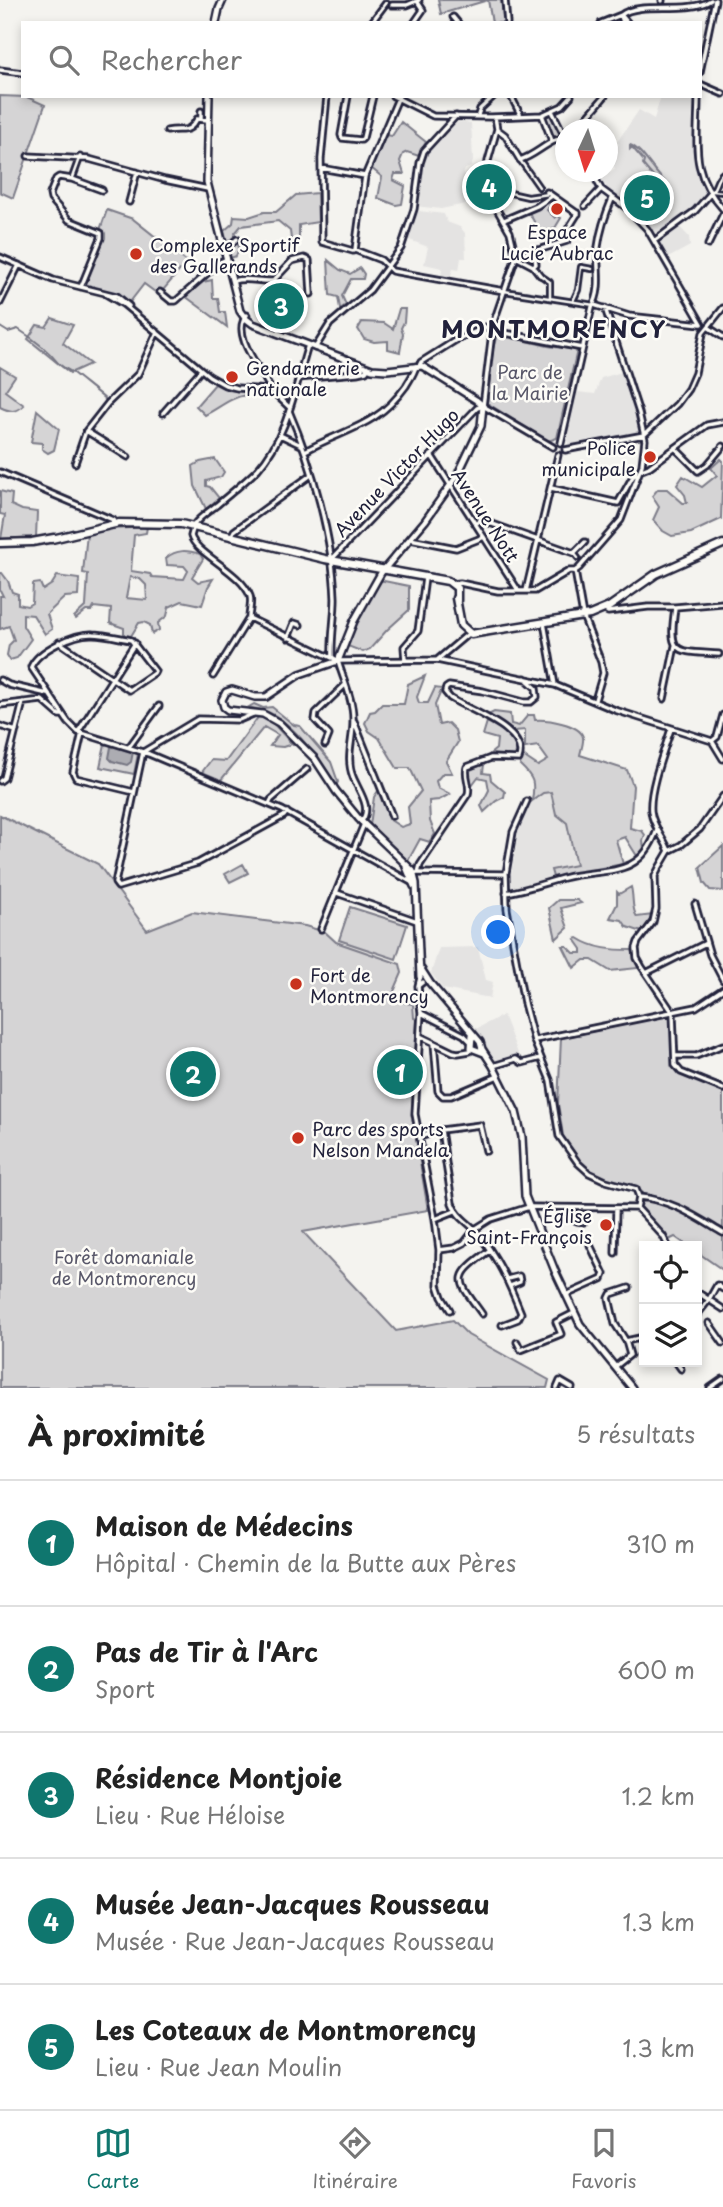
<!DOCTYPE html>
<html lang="fr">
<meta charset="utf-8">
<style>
body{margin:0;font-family:"Playpen Sans",sans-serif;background:#f6f6f6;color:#222}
.controls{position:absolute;right:21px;bottom:21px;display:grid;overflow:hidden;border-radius:0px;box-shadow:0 4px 10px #0003}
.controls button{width:63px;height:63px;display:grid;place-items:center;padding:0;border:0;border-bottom:2px solid #e0e0e0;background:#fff;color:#222;font:35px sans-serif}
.compass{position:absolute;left:555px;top:119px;width:63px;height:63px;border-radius:50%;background:#fff;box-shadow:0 4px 10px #0003;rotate:184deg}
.you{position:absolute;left:499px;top:933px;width:24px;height:24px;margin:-18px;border:5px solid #fff;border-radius:50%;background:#1a73e8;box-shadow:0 0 0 10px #1a73e833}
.badge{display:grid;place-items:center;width:46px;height:46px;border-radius:50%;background:#0f766e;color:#fff;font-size:23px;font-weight:700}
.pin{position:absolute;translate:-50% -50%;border:4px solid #fff;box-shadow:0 2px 7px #0006}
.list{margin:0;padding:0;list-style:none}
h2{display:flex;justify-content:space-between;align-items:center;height:91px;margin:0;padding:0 28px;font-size:30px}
h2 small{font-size:23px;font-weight:400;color:#767676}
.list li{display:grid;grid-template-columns:46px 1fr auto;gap:21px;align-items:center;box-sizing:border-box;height:126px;padding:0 28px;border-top:2px solid #e0e0e0}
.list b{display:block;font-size:26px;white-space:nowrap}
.list p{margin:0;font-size:23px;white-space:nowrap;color:#767676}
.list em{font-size:23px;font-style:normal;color:#767676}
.icon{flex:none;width:38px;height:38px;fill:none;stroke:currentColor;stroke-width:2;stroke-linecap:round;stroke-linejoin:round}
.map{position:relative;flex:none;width:723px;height:1388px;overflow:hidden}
.search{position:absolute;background:#fff;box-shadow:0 4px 10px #0003;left:21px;right:21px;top:21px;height:77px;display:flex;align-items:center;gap:18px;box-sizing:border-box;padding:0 24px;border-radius:0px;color:#767676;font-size:26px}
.sheet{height:721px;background:#fff}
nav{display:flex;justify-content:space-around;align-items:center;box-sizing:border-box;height:98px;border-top:2px solid #e0e0e0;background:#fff;font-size:19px;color:#767676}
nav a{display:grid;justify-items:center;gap:4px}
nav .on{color:#0f766e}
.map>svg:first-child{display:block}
</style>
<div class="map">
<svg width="723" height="1388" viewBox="0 0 723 1388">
<rect width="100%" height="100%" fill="#f4f3ef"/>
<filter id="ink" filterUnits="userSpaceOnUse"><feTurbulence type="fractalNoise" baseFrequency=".0143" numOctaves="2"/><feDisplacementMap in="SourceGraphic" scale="14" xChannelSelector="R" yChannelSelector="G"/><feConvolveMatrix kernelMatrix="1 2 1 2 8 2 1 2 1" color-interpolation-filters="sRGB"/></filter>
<g filter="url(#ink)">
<!-- built -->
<path fill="#e4e3e2" d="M661,96H680L698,104V113L695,114V159L697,171L705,192V196L677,224L689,237L690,246L668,258H666L655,238L630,207L617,199L601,180L615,168L610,162L608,163V154L619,144L617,142L639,110L654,119Z
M459,121L471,123L472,140L473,161L471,167L465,169L463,174L476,172L481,191L484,194L485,200L441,209L415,206L427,151Z
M419,211L444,214L447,222L460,227L465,233L466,258H461L459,270L453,269L450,278L441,277L442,268L424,264L428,247L407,239L415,216Z
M622,372L640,430L638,433L570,446L565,438L577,392L595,394L601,378Z
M546,779L606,868L567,875L513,890L510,888L511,875L519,826L526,808Z
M478,947L486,980L493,982L490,998L443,989L431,973L439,948Z
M503,1015L519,1056L494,1061L474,1030Z"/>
<!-- green -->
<path fill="#d5d4d5" stroke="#7c7b88" stroke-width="2" fill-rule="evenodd" d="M438,0H488L441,14Z
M488,0H501L504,23H492Z
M0,96L27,97L45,105L13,198L0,192Z
M552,113L561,134L554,137L552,136L544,117Z
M401,122L426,142L419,156L407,152L403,154L400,161L404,174H395L393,180L405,186L402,204L396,205L378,198L382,177L371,168L386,135L392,136Z
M630,145C643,149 655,176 668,184V191H665L643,165L644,161L632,147L630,149Z
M317,193L318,222L299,225V245L288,248L291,239L290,231L278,221L241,226L235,233L239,248L236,256L231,258L224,231L233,223L234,216L249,217L264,212H276L296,195Z
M550,197L553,200L547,210L555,218L558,216L561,218L555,228L546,232L548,235L556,232L558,236L553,239L550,237V240L547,241L546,237L538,239L534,227L536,225L528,211Z
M107,210L133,219L187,262L159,295L144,284L130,302L120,296L84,286L103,235L100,230Z
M328,260L340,270L350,274L360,268L364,274L363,279H351L342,296L346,305L340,309L338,297L330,295Z
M212,280L213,298H218L220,312H225L227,327L185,296L203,282Z
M399,309H405L404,322L401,328L403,334L400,352L388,349V341L374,342L364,339L358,329L362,322L384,323L393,329Z
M52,318L73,325L63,343L90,364L70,373L28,339L37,325L46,327Z
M497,334L548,346L577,350L557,438L548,441L487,403L493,349Z
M0,367L15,376L5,391L24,405C16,413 10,412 0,407Z
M215,384L228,390L246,392V395C231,397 219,408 205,415L196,406Z
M37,410L59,429L54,450L48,453L42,449V443L31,442Z
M215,459L224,472L221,477L206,481V486L210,487L219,498L206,509L195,486L193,466L200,462Z
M721,459L723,461L721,519L691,533L672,536L663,531L653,520L659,507L652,496L658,489H667L683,503H687L685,495L677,485L683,476L702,487L717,475L711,468Z
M0,491L12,494L11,505L22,510L37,512L36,537L1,539L5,515L0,514Z
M147,527L146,533L134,535L131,571L150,574L152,577L184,579L188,571L184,566L167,565L166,558C177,549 187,550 200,554L203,559L192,577L198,582L213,579L208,587L202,605L182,601L169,607L167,616L158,623L159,630L152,634L150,625L144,622L139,623L131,636L124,635V628L110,623L111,609L94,607L92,611H86L76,619L74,617L86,606L88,574L83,573L87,533L110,529ZM130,577L140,579L146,585L147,600L126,598Z
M0,573H2L8,581L12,592L18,594V604L27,606L32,603L33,584L40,583L43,590L52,584L57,576L79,579L78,596L65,597L47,614L52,629L45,634L33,615L23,614V626L31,639L17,658L10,660L7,655L9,645L14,640L9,626L0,629V596H3L0,590Z
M379,580L409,586V610L387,630L370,649L363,652L345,645L354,623Z
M425,676L417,697L419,703H428L435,688L442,689L435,705L439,725L448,723L455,730L458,742L446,761L452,773H443L436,781L438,788L450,794L439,800L429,801L430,821L435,834L430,842L420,839L408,861L370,825L374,797L380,788L389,819L401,827L410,824L408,807L421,791L410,768H397L379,738L369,731L365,723L370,712L375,711L382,704H404L408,684Z
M254,704L263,708L272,707L294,725L300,726L331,762L338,782L336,786C322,763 294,724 270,713C264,710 255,709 249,707Z
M494,712L510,714L511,724L519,726L528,715H534L535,720C547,719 580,724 583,737C584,742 581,750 580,755L627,770L633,786L630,828L642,831L645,835L643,841L644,849L637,856L625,837L616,840L623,864L553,877L551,870L576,865L567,823L556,814L551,792L543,793L532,801C535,782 534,778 520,765L523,756L538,766L548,760L538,746L525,748V730L514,731L491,718L490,714Z
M259,716L271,721L292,744L283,747L270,746L278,735L264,727L221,780L202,772L211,760L226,761Z
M487,722C500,729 525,740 514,757L490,754L496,749L497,739L483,735Z
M105,744L138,754L134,774L100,767Z
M484,764L483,773L490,774L491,780L505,792L504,797L496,801L484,812L481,806L489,790L487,779L478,777L472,785L468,774L470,770Z
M0,815L98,864L147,930L192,912L305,926L325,932L336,942L400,964L402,973L392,996L406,1003L413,1004L414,1018L417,1019L412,1114L428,1210L303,1232L396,1331L453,1320L468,1335L549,1380L547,1388H0Z
M723,846V891L710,890L704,883L700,867Z
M243,864L248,873L230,882L225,874Z
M631,887C634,898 631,908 637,917L653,915L642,932L627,927L622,920L610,918L617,904V892L619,894Z
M558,900H577L581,903L561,908L568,928L556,939L549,908Z
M350,907L407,925L396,959L339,940Z
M578,938C595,949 613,950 632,950L638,968L610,971L592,960H584L574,968L563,946H567L574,953H582V949L575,939Z
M671,1015L673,1067L682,1075L723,1092V1270L697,1252V1246H688L675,1237L669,1240L641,1207L643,1193L637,1188L606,1179L585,1168L564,1142L558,1104L561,1038Z"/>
<!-- water -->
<path fill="#acacb2" stroke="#757582" stroke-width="2" d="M113,746L133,752L131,762L127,765L112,761L109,758L111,747Z"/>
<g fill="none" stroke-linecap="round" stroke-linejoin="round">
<!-- stream -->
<path stroke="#757582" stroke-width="2" d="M0,327L8,332L18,329C34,339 49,351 59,364C63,368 69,370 73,373C85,383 96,391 107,401"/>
<defs>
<path id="pedestrian" d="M520,160L539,187
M713,191L723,192
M488,193L497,190L528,197L549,194
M710,193C717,188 715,179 723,173
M540,275L550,282V298
M504,291L594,305
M573,301L578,290L581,267L592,269
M574,553L578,558"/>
<path id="minor" d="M505,0L507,23
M662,1V0
M392,5H407L419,0
M453,17L458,23
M371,23L386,3
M414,23L423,10L417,1
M601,23L621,15L627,22
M623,23L621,15C640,0 688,15 711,0
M0,70L23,73
M700,72L715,0
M700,84L723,94
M327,96L321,159L322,242L353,251L355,250
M348,96L341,135L342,138L361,140L363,138L373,96
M393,96L433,116L491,117L542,115L562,106L571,96
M399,96L365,176L355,250L381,260L392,271L504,291
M511,96L521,116
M698,96C698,143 689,172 723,209
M552,111L565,137
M478,115L480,109L494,96
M542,115L552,141
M495,117L497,129L488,161L485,189L510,232L516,257
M201,119V111
M497,129L505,135L520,160C537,155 550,138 566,138
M576,130L605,96
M167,131C182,128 188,135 197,119L208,120
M28,156L89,159L165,180L208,189
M80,157L72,179L59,177L56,179L50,194L51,199L69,220L101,233V238L81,287
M321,168L365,176
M592,172L601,189L628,209L647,229L702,324
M72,179L102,190
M547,192L578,214
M129,202L137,172
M585,206L601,189
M504,220L537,206L552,196
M654,241L695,211L710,194
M708,245L723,214
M225,249L237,239
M0,257L53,280L117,296L129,306
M516,257L567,241L568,229L578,213
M516,257L533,266L536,264L534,253
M533,266L540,275
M233,281C247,277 259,282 273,281L292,261L304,258L309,260L311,294
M160,292L171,301H176L220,262L227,259
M106,294L123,304L209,376L225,385L237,388L271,390L289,407
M0,303L19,265
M594,305L629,316L701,324
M247,315C229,334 264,373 271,390
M708,327L723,337
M315,348L330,324L370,290L401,248L414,209L420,163L424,151L456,116
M419,366L421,362L456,340L486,327L505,333L582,348
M298,378L357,373L366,371L368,368
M276,393H293
M483,406L493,324L516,257
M483,406L553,447
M289,411C312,464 333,540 335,598C335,617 331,637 332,657L338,661C343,679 353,699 353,718C354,739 345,757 353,777C359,792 373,808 361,822
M163,413L201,370
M86,431L128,457
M280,435L301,445
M561,443L592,307C603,289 596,267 598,247C600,232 606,213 612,199
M676,449L698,471L707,465L723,446
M565,450L644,435L677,404L688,389L695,373L703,333L723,308
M305,451C346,428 376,428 406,386C410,379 414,374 416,366
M431,455L518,590
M75,463L86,431L108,403L138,374L157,332
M639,471L649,467L707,425L723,422
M0,472L113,520L115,524
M551,488L618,503L632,478L635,474H638
M476,524L480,520L484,521L574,553L585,542
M193,526C199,517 209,511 217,505C231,493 245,482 258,469C288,436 295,387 308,345
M193,529L191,536C195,553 241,572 250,596C252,603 249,611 249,618
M232,535L234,531L311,475
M410,539L456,548L484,537
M332,559L477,408L483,406
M575,571L583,616L601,662L603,673L595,700
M451,584L460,583L498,591H535L569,571H575L579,568L621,520L642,465L645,440L639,413L605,308
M526,591L558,455
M675,608C668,656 676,651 719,654
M605,610L608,612L648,607H675L723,603
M249,618L332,658
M544,623L555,685
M469,633L437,660L555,685L615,710L712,741L723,759
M288,638L294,623L300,625
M59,642L129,690L154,673L155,671L131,640C119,638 105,634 93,634C75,633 38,650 31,667L68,722L78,732L149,754L282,810L411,882
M405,660L404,647L418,631L425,578
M338,661L437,660
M213,676L249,618
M0,680L9,685L48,694
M664,699L675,646
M0,705L42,700L59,715H63
M354,721L392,816
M0,726L16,731
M78,732L135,643
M82,733L73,772L76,778L134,792
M712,741L717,737L723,715
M325,745L329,735L315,720L316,713L345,685
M129,747L159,706
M143,752L115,883L118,887L198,863L284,816L287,812
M143,752L198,719L239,720L253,714
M0,781L4,778L23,702
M723,796L700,829L681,845L669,851L659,868L655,876L656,909L653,922L638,942L636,948L637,958L642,967L673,1013L675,1065L681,1072L723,1089
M269,804L271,800L307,769
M669,851C664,838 652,825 651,811C649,789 664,751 671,729
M413,873L506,874L507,909L524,1003L534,1041L550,1080L559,1136L578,1163L589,1173L606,1181L636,1189L639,1197L637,1208
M418,873L420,865L468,794C471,785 464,776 467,767L491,758L519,759C529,730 470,711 450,698L445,692L446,688L449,686L483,691L524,702H531L537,697L536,688L525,678
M506,873L513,832L527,801
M337,893L417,921
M506,893C526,890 544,883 563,878C604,867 639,881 657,830
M695,904L710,955L723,980
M321,929L364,824
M646,973L706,943
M420,978L418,986L423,982
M418,986L421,1013L415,1114L435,1219L439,1250L438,1285L442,1297L450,1310
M421,1013L464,1035L470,1041
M420,1036L453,1052L458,1053L470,1051
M535,1040L696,1007L723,989
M434,1043L438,1091L443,1096H451L498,1076
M675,1056H696L723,1045
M493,1066L516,1059L522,1063L541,1058
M441,1130L452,1203C457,1217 467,1221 476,1231C497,1256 509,1283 521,1313L518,1319L502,1325
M420,1137L441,1130L480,1125L486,1151
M639,1197C672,1200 696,1217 723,1233
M568,1208L569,1217L577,1221L584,1222
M637,1208L663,1236L668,1246
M435,1219L455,1211
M439,1250L454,1248L464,1243L475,1229L491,1219L529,1207L637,1208
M615,1253L616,1209
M507,1279L519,1276L520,1282L510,1286
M697,1292L723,1309
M566,1295L602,1279L604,1274L590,1245
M482,1314C457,1279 451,1278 490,1250
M697,1315L708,1301L717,1285L723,1289
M709,1323L723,1343
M626,1341L615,1324L609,1298L611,1294L629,1288
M517,1342L521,1350L561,1334L556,1322L574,1313
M676,1362L681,1369
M615,1367L630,1355L626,1341L644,1337
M557,1388L560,1381L572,1388
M710,1388L723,1379"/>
<path id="secondary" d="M216,23L219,9L223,0
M209,96L207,182L240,311L245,318L253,324L372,369L387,370L422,366L476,400L483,406L481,426L457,476L425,521L381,573L354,621L338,661L300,674L266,697H255L232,690L226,692L222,700L224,707L228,710L263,714L279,723L315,759L336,791L359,819L413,871L416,883L420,977
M406,867L414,886
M421,969L430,983L480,1042L482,1049L493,1066L516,1112L522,1137L525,1196L555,1271L580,1324L632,1388
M472,1035L471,1048L484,1053"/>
<path id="primary" d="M52,539L119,523L181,524L325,559L448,581L457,588V601
M0,543L32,542L54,538
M456,598L461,625L471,634L590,615L609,607L656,574L723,544"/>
</defs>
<!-- pedestrian casing -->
<use href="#pedestrian" stroke="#22223b" stroke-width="8"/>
<!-- minor casing -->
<use href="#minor" stroke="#22223b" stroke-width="9"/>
<!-- secondary casing -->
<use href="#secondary" stroke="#22223b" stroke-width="10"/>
<!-- primary casing -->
<use href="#primary" stroke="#22223b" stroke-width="11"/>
<!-- pedestrian -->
<use href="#pedestrian" stroke="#fdfcf7" stroke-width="2.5"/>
<!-- minor -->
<use href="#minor" stroke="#fdfcf7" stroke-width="3.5"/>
<!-- secondary -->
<use href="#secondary" stroke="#fdfcf7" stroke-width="5"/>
<!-- primary -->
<use href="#primary" stroke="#fdfcf7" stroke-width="6"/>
</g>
</g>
<!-- markers -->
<g fill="#c8321e" stroke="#fdfcf7" stroke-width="2.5">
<circle cx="557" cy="209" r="7"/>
<circle cx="136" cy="254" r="7"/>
<circle cx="232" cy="377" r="7"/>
<circle cx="650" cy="457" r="7"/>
<circle cx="296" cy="984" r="7"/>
<circle cx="298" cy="1138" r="7"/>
<circle cx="606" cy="1225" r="7"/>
</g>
<g text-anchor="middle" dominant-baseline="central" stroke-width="5" stroke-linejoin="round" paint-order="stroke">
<!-- poi labels -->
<g font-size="18" fill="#22223b" stroke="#fdfcf7" text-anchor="start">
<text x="557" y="231" text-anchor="middle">Espace<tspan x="557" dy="21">Lucie Aubrac</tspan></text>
<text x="150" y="244">Complexe Sportif<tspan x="150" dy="21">des Gallerands</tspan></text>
<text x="246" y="367">Gendarmerie<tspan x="246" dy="21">nationale</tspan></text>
<text x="636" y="447" text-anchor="end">Police<tspan x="636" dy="21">municipale</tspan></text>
<text x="310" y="974">Fort de<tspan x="310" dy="21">Montmorency</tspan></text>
<text x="312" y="1128">Parc des sports<tspan x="312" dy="21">Nelson Mandela</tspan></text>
<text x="592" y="1215" text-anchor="end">Église<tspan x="592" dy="21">Saint-François</tspan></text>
</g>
<!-- park labels -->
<g font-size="18" fill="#585769" stroke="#fdfcf7">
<text x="530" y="371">Parc de<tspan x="530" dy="21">la Mairie</tspan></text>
<text x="124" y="1256">Forêt domaniale<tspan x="124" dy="21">de Montmorency</tspan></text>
</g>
<!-- street labels -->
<g font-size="18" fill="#22223b" stroke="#fdfcf7">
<text transform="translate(396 472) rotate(-46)">Avenue Victor Hugo</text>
<text transform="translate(486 515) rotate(57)">Avenue Nott</text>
</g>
<!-- district labels -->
<g font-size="24" font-weight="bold" letter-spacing="2" fill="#22223b" stroke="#fdfcf7">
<text x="554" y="328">MONTMORENCY</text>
</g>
</g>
</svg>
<div class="controls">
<button><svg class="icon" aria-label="locate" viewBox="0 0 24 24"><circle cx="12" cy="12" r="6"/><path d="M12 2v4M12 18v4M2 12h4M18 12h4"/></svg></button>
<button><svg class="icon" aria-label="layers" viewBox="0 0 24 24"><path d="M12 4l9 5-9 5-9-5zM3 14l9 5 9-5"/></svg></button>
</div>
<svg class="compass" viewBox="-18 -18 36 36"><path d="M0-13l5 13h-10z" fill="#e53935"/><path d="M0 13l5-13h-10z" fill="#767676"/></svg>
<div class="you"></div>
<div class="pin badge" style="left:400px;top:1072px">1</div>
<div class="pin badge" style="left:193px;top:1074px">2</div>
<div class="pin badge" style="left:281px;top:306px">3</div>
<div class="pin badge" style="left:489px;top:187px">4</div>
<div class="pin badge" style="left:647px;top:198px">5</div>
<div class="search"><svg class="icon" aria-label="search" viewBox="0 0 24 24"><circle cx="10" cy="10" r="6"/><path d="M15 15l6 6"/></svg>Rechercher</div>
</div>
<section class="sheet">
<h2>À proximité<small>5 résultats</small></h2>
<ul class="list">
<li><span class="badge">1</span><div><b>Maison de Médecins</b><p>Hôpital · Chemin de la Butte aux Pères</p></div><em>310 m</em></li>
<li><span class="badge">2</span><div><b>Pas de Tir à l'Arc</b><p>Sport</p></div><em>600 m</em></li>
<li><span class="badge">3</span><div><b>Résidence Montjoie</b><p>Lieu · Rue Héloise</p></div><em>1.2 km</em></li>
<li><span class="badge">4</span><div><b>Musée Jean-Jacques Rousseau</b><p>Musée · Rue Jean-Jacques Rousseau</p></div><em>1.3 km</em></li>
<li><span class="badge">5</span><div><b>Les Coteaux de Montmorency</b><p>Lieu · Rue Jean Moulin</p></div><em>1.3 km</em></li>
</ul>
</section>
<nav>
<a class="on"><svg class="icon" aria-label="map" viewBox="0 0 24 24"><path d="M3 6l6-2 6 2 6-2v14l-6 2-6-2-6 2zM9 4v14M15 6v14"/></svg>Carte</a>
<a><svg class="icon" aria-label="directions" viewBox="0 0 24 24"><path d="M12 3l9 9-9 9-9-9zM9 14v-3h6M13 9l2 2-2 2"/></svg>Itinéraire</a>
<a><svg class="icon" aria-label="saved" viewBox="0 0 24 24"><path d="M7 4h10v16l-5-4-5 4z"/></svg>Favoris</a>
</nav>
